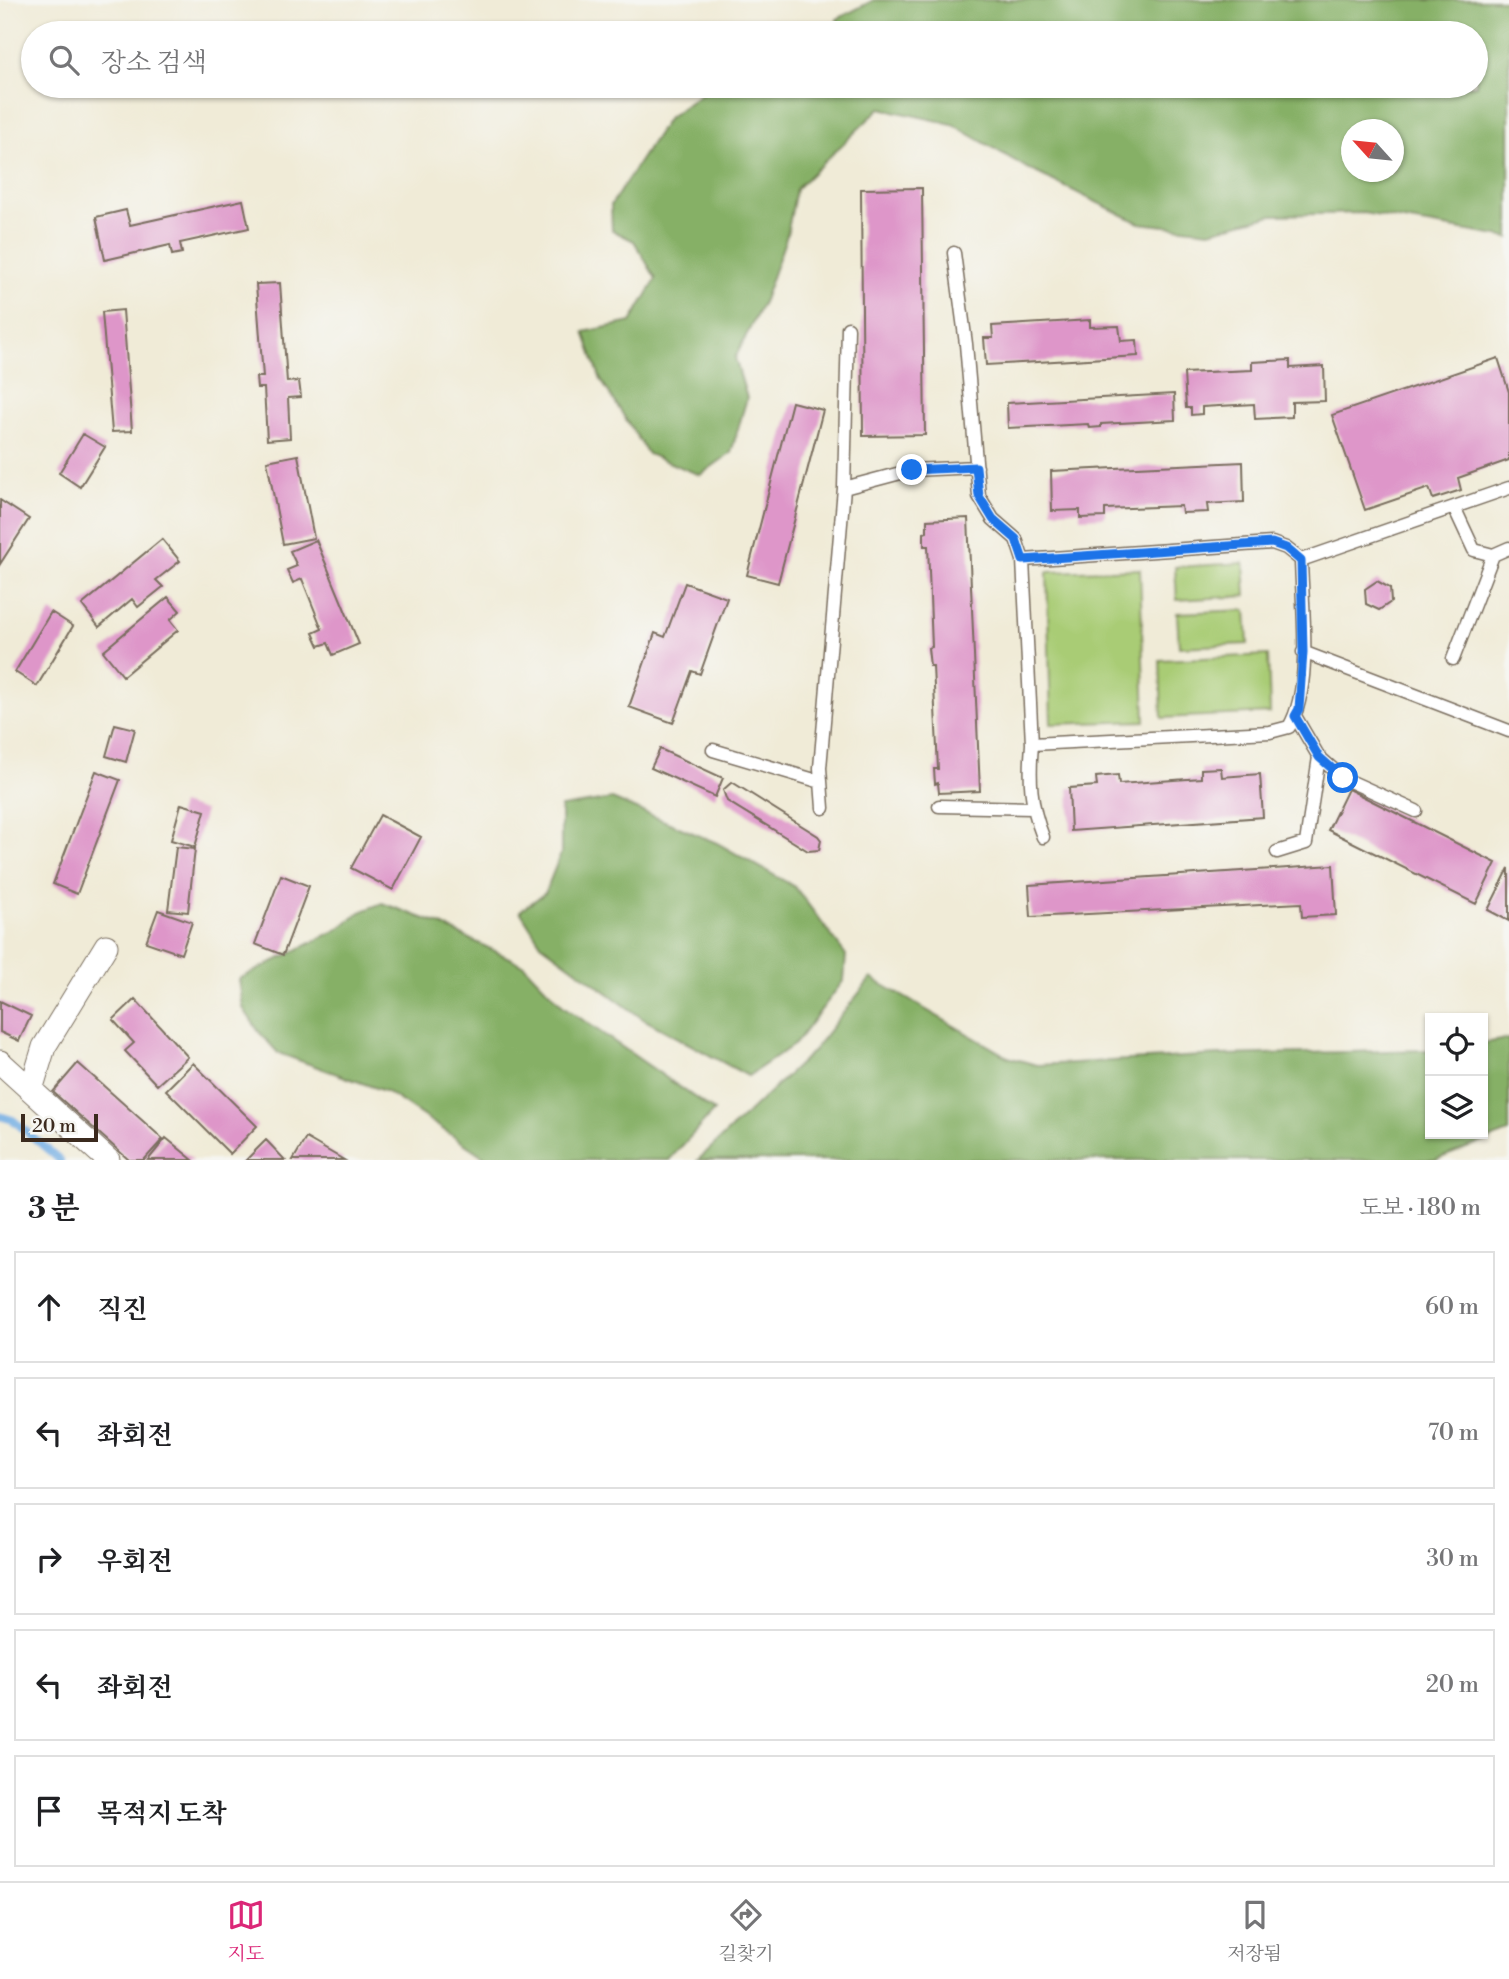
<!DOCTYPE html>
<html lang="ko">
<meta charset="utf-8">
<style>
body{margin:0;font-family:"Libre Bodoni","Noto Serif KR",serif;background:#f2f2f2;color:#202124}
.controls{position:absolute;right:21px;bottom:21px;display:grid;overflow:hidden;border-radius:0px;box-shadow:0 2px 5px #0004}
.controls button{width:63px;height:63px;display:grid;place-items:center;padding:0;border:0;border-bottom:2px solid #e0e0e0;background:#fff;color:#202124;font:35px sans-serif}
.compass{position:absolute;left:1341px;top:119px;width:63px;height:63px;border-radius:50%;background:#fff;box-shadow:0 2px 5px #0004;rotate:297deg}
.scale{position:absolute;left:21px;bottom:18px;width:77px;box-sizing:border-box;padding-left:7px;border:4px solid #3b2a1e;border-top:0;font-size:19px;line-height:24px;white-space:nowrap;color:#3b2a1e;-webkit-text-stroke:5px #f6f6f2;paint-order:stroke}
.stop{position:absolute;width:21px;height:21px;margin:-16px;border:5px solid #1a73e8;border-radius:50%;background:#fff}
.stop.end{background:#1a73e8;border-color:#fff;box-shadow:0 2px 7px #0008}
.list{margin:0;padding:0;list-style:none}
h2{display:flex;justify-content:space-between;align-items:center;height:91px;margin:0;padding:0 28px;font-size:30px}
h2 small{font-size:23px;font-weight:400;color:#757577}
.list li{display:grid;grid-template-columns:46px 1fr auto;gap:21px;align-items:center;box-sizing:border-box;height:112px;margin:0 14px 14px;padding:0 14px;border:2px solid #e0e0e0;border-radius:0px}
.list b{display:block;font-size:26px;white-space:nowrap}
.list em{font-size:23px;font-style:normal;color:#757577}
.icon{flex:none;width:38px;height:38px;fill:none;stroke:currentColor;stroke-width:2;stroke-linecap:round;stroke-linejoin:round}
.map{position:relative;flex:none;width:1509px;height:1160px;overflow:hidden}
.search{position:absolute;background:#fff;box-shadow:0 2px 5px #0004;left:21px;right:21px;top:21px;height:77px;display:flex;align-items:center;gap:18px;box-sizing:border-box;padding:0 24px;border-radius:38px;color:#757577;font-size:26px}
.sheet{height:721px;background:#fff}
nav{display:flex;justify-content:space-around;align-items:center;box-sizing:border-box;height:98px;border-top:2px solid #e0e0e0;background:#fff;font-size:19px;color:#757577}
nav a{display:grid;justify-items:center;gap:4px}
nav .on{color:#db2777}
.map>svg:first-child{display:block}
</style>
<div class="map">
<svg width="1509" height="1160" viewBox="0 0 1509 1160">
<rect width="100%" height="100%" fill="#f6f6f2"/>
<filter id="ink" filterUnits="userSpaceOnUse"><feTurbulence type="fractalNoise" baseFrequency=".0143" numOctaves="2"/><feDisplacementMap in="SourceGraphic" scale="14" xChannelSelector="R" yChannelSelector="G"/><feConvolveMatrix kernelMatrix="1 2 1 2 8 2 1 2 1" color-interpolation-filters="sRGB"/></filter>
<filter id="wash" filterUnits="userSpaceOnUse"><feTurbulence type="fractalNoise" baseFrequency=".00686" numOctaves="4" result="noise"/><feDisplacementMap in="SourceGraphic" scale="28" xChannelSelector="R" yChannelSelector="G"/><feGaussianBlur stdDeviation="1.57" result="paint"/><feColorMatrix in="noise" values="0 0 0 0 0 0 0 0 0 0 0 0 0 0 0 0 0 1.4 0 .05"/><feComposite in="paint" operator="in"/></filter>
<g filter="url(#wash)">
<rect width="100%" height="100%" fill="#f0ebd7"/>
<!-- green -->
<path fill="#a9cc75" stroke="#727b4a" stroke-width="2" d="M1244,563L1246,596L1177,600L1175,567Z
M1140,569L1145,721L1051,724L1047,572Z
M1246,610L1248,644L1179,647L1177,613Z
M1268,655L1270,713L1162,718L1160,660Z"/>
<!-- forest -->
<path fill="#86b066" stroke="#606d42" stroke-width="2" fill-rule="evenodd" d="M874,0H1509V238L1363,213L1272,215L1210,231L1139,223L1029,169L952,124L880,108L796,189L787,235L764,300L735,358L747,398L731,453L700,475L648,454L601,380L584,332L631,322L656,279L634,241L612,230L611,205L668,118L712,86H1476V33H837V19ZM1352,130H1394V172H1352Z
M612,799L717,843L795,887L846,955L844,980L795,1044L748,1076L643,1019L541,944L520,911L545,893L561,853V807Z
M382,903L439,924L524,965L563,1006L714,1111L669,1160H489L387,1092L278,1053L259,1032L243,1008L239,979L337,930L360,912Z
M871,978L1008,1057L1037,1065L1221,1055L1430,1050V1134H1483V1043L1509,1039V1132L1435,1160H698L813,1051Z"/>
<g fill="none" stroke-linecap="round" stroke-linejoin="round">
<!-- stream -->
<path stroke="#72ade3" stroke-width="8" d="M0,1116L13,1120L60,1160"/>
</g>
<g id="blocks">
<!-- building -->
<path fill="#de96c9" d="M922,188L925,435L863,436L861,189Z
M243,200L249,228L180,243L182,253L172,255L170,245L105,260L96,217L126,210L130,225Z
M280,283L287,382L299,381L301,397L288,398L290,438L267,440L264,388H257L256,377H263L256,284Z
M123,310L132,431L112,432L102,312Z
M1090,320V327L1119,326L1121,341L1137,340L1138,356L986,365L984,338H993L992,326Z
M1498,358L1509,392V460L1458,478L1461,490L1433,499L1429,488L1365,510L1332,415Z
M1290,360V368L1324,366L1325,401L1292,402V417L1255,419L1254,404L1202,407V414L1191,415V408H1186L1184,373L1252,370V362Z
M1174,394L1175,420L1101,424V427L1089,428L1088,424L1008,428L1007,403Z
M792,402L823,410L778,583L747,575Z
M83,434L105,447L80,487L59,473Z
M298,455L314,538L283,544L267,461Z
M1243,462L1244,502L1207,504L1208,512L1182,513L1181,506L1105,509V517L1080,518V510L1052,511L1051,471Z
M0,500L29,519L0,564Z
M968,518L980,791L939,793L938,783L935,784L934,769H938L933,666H930L928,648L932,647L928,546H924V533L927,532V520Z
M162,539L180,561L156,580L163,587L138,607L132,599L99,627L82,605Z
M316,540L359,644L333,655L328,643L319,646L313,633L322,629L302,579L293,583L287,570L297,566L290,551Z
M1377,581L1390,588L1391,602L1379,610L1366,604L1365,589Z
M685,583L727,598L700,674L692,671L673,723L629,707L655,633L665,637Z
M168,597L180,611L170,620L178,630L123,676L103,651Z
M51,612L73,626L37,686L15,672Z
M115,724L135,729L126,762L106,756Z
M660,749L723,778L715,797L651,768Z
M1221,768L1222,777L1260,774L1263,817L1071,831L1069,788L1097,786L1096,777L1118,775L1119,784L1201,778V769Z
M96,771L120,780L77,894L53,884Z
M732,782L818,836L821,840L819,850L808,851L727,801L723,790Z
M1348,789L1496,863L1476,904L1328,830Z
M181,804L205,811L195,847L171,840Z
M380,815L421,837L393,890L351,868Z
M176,847L195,849L188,912L168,910Z
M1333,865L1336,915L1302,917L1301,903L1031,917L1029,885Z
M1509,868V921L1488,910Z
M281,875L309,886L283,955L255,944Z
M158,910L192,922L181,954L146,942Z
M135,999L188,1057L157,1085L125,1051L134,1043L113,1020Z
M0,1001L31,1016L19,1041L0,1032Z
M78,1063L163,1139L144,1160H129L53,1092Z
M193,1063L257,1126L230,1154L166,1090Z
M166,1138L193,1160H148Z
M306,1138L344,1160H293Z
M266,1140L285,1160H246Z"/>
</g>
</g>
<g filter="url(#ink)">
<use href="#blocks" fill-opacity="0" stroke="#7a6e5f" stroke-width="2"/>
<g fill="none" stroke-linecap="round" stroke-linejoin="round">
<defs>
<path id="service" d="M954,253L966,344L979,496L993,519L1016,539L1023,560L1272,543L1286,548L1301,560C1302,607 1313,687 1289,727L1270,732L1032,744L1023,560
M844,488L912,470L977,467
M1454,507L1474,550L1493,555L1509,548
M1301,560L1509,488
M1303,652L1509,731
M1453,659L1493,555
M1295,716L1319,757L1343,778L1416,811
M1032,744C1029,779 1030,804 1043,837
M713,750L821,782
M939,806L1032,808
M823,808L820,768L844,488L848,328
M1277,852L1306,843L1319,757"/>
<path id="minor" d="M0,1062L108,1160
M31,1090L44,1047L106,946"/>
</defs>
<!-- service casing -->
<use href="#service" stroke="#7a6e5f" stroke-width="15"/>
<!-- minor casing -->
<use href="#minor" stroke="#7a6e5f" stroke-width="25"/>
<!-- service -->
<use href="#service" stroke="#fff" stroke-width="12"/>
<!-- minor -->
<use href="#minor" stroke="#fff" stroke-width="23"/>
</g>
</g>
<g fill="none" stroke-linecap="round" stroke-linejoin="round" filter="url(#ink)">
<!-- route -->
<path stroke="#1a73e8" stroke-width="9" d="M912,470L976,467L979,496L993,519L1016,539L1023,560L1272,543L1286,548L1301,561L1303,652L1299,709L1295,716L1319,757L1343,778"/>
</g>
</svg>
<div class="controls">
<button><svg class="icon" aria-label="locate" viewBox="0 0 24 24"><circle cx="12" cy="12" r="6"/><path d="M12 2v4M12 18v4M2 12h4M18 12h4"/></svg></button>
<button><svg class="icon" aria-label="layers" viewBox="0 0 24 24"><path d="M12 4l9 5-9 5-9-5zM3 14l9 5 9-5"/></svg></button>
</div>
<svg class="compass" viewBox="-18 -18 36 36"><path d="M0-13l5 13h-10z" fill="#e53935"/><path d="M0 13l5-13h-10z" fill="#757577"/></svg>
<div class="scale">20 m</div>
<div class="stop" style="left:1343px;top:778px"></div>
<div class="stop end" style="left:912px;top:470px"></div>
<div class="search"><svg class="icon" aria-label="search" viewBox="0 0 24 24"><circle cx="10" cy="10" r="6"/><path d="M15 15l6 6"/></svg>장소 검색</div>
</div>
<section class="sheet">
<h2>3 분<small>도보 · 180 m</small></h2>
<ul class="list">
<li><svg class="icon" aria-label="ahead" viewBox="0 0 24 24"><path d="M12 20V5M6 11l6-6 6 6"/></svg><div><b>직진</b></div><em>60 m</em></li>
<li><svg class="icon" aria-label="left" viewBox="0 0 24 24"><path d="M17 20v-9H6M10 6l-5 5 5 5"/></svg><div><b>좌회전</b></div><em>70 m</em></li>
<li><svg class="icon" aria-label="right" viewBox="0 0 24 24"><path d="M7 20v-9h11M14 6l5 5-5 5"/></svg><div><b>우회전</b></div><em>30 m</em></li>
<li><svg class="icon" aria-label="left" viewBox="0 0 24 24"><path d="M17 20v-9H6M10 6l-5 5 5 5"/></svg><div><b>좌회전</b></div><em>20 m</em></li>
<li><svg class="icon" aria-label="arrive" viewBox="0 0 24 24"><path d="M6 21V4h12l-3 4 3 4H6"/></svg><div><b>목적지 도착</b></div></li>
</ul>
</section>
<nav>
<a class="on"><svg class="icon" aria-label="map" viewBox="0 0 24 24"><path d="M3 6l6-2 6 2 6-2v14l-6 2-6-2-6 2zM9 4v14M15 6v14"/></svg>지도</a>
<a><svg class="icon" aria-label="directions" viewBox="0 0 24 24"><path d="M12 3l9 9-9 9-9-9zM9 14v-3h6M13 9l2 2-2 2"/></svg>길찾기</a>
<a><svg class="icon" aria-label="saved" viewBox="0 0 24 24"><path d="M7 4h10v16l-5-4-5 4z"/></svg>저장됨</a>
</nav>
